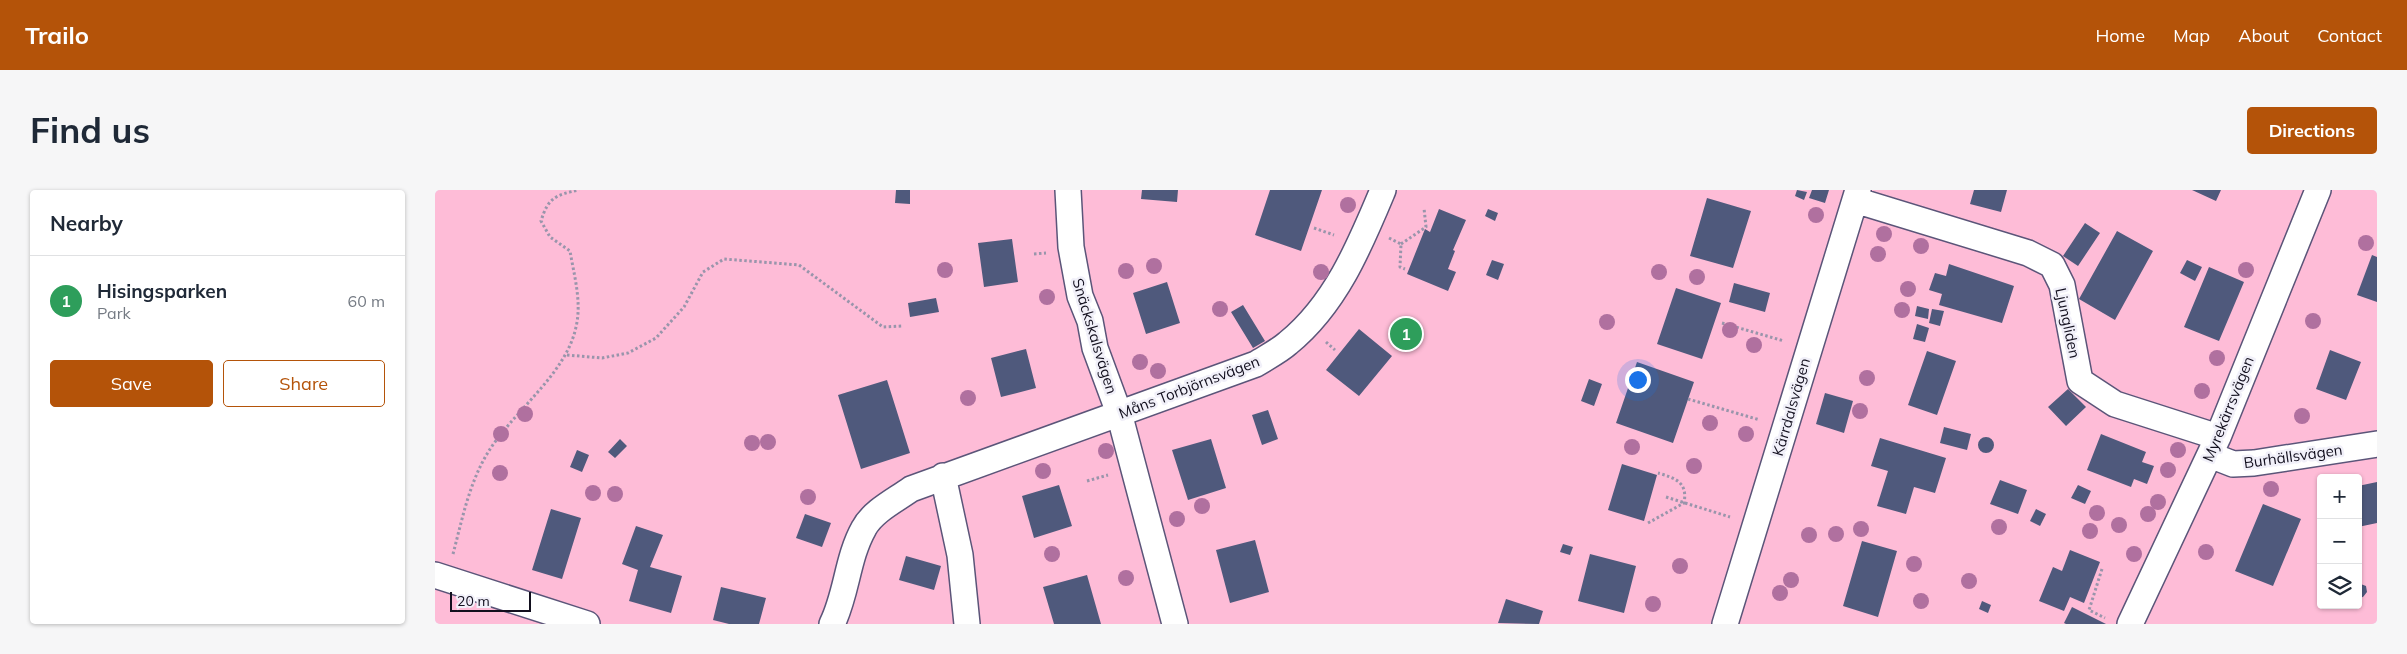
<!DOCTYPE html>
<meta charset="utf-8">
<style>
body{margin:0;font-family:Mulish,sans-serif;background:#f6f6f7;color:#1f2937}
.controls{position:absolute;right:15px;bottom:15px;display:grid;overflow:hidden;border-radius:5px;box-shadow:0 1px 4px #0004}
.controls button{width:45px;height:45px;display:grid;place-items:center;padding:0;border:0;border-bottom:1px solid #e0e1e3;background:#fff;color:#1f2937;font:25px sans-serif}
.scale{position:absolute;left:15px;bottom:12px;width:81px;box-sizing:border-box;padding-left:5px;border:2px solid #120f1e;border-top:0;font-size:14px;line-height:18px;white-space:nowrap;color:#120f1e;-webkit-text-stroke:4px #f1f0f9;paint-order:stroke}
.you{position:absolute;left:1202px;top:189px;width:18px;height:18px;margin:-12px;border:4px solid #fff;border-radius:50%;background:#1a73e8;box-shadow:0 0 0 8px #1a73e833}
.badge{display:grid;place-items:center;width:32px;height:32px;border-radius:50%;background:#b45309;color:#fff;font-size:16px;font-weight:700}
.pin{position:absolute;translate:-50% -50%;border:2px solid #fff;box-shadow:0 1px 5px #0006}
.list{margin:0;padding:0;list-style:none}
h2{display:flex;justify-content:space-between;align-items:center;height:65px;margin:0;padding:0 20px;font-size:21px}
h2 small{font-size:16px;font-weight:400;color:#747a83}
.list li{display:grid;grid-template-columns:32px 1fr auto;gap:15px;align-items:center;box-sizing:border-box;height:90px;padding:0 20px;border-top:1px solid #e0e1e3}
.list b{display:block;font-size:19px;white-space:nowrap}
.list p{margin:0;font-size:16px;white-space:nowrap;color:#747a83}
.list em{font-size:16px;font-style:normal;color:#747a83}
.actions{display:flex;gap:10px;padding:15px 20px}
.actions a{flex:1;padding:11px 0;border:1px solid #b45309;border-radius:5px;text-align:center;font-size:18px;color:#b45309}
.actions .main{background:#b45309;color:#fff}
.icon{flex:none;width:28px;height:28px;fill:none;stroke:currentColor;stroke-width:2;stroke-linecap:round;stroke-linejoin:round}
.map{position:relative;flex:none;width:1942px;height:434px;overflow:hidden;border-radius:5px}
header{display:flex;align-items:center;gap:30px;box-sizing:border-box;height:70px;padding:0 25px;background:#b45309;color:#fff}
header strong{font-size:24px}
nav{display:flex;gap:28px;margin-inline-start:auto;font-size:18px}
.intro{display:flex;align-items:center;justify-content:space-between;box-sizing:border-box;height:120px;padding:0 30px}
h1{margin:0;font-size:35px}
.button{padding:12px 22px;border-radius:5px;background:#b45309;color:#fff;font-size:18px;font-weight:700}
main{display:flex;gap:30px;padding:0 30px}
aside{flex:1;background:#fff;border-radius:5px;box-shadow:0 1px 4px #0004}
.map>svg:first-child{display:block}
</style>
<header>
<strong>Trailo</strong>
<nav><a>Home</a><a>Map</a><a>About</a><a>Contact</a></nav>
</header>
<div class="intro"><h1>Find us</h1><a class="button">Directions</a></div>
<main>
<aside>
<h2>Nearby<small></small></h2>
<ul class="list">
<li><span class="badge" style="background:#2e9e5b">1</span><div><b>Hisingsparken</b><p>Park</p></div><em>60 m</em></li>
</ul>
<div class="actions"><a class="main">Save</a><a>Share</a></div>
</aside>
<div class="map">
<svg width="1942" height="434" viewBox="0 0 1942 434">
<rect width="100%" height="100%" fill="#e4e0fa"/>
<!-- green -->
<path fill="#febcd7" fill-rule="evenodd" d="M0,0H1942V434H0ZM1886,288H1923V415H1886Z"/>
<!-- building -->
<path fill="#4f597c" d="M461,0H475V14L460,13Z
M707,0H743L742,12L706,9Z
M835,0H887L866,61L820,45Z
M1362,0L1372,2L1369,10L1360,6Z
M1377,0H1394L1390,13L1374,8Z
M1539,0H1572L1566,22L1535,14Z
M1757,0H1786L1781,11Z
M1272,8L1316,21L1298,78L1255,66Z
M1004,19L1031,30L1018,60L1020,61L1013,79L1021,82L1013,101L972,84L990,39L995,42Z
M1053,19L1063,23L1060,31L1050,26Z
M1650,33L1665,43L1643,76L1628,66Z
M1682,41L1718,61L1680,130L1644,109Z
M577,49L583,92L549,97L543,53Z
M1937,65L1942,67V112L1922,105Z
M1057,70L1069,74L1063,90L1051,85Z
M1752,70L1767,77L1760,91L1745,83Z
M1514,74L1579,96L1567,133L1504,115L1507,104L1494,100L1500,83L1511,86Z
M1774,77L1809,92L1784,151L1749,137Z
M732,92L745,133L711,144L698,103Z
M1299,93L1335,103L1330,122L1294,112Z
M1241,98L1286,113L1267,169L1222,154Z
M501,108L504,122L475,127L473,113Z
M808,115L830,151L818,158L796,122Z
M1482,116L1494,119L1493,129L1480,126Z
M1497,119L1509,121L1505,136L1494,133Z
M1482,134L1494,138L1490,152L1478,149Z
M924,139L957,166L924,206L891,180Z
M591,159L601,198L566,207L556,168Z
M1895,160L1926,172L1911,210L1881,199Z
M1492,161L1521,171L1502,225L1473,215Z
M1202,172L1259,192L1238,253L1181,233Z
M1154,189L1167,194L1159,216L1146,211Z
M452,190L475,263L426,279L403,205Z
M1633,199L1651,217L1631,236L1613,217Z
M1390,203L1418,211L1409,243L1381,234Z
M833,220L843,249L827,255L817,225Z
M1509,237L1536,244L1532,260L1505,253Z
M1666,244L1711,262L1707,272L1719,276L1712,294L1699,289L1696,297L1652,280Z
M1543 255a8 8 0 1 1 16 0a8 8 0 1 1-16 0Z
M1445,248L1511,268L1500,303L1479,297L1471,324L1442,316L1453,281L1436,276Z
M185,249L192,256L180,268L173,262Z
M776,249L791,298L753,310L737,260Z
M142,260L154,265L147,282L135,277Z
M1187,274L1222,285L1209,331L1173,320Z
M1565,290L1592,300L1583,324L1555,314Z
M1942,292V333L1923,337V296Z
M624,295L637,336L599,348L587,306Z
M1643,295L1656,301L1650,314L1636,308Z
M1828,314L1866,329L1838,396L1800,381Z
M116,319L146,328L127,389L97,380Z
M1601,319L1611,324L1605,336L1595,331Z
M370,324L396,333L387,357L361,348Z
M201,336L228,345L215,377L247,386L236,423L194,411L203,380L187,374Z
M820,350L834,402L795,413L781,360Z
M1427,351L1462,361L1443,427L1408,416Z
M1128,354L1138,357L1135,365L1125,362Z
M1635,360L1665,372L1649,413L1635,407L1629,421L1604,411L1618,377L1627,381Z
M1155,364L1201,376L1189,423L1143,411Z
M471,366L506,376L499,400L464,390Z
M652,385L666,434H619L608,397Z
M1923,393L1931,396L1932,402L1928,407L1923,408Z
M286,397L331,408L324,434H294L278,430Z
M1071,409L1108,421L1104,434L1063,433Z
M1547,411L1556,415L1553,423L1544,419Z
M1637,417L1671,434H1631L1629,433Z"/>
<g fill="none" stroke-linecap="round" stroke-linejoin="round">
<defs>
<path id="minor" d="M633,0L636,57L645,106L655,131L660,158L684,223L740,434
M1420,10L1593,63L1617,75L1627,95L1645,191L1680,214L1783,247
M1775,265L1798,274L1819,273L1942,254
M508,286L525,365L532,434
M0,385L152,434
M397,434C412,404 412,368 429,338C438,321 461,310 476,299L821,174C832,167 844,161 853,153C901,114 925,55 948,0
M1290,434L1423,0
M1695,434L1783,247L1883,0"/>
</defs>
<!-- minor casing -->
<use href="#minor" stroke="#5b5579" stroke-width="28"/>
<!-- path -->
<path stroke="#9995ab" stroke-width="3" stroke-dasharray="2.5 2.5" stroke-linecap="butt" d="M879,38L899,45
M954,48L966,54L965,77L970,79
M966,54L991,37L989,18
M599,64L611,63
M1287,133L1349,151
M891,152L900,160
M132,165L167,168L193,163L221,148L249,117L268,82L289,69L364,75L448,137L468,136
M1253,209L1325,230
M652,291L673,285
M1231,307L1295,327
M1213,333L1249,313C1253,292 1240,288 1223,283
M18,364C27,330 34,294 52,264C77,222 131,185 141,137C147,112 139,85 135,61L115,47L106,31C113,8 120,5 144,0
M1667,379L1654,420L1670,428"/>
<!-- minor -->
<use href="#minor" stroke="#fff" stroke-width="25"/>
</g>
<!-- trees -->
<g fill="#b0709f">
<circle cx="913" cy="15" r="8"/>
<circle cx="1381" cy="25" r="8"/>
<circle cx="1449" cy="44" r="8"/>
<circle cx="1931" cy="53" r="8"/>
<circle cx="1486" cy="56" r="8"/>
<circle cx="1443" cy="64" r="8"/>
<circle cx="719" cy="76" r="8"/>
<circle cx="510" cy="80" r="8"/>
<circle cx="1811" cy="80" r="8"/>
<circle cx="691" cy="81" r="8"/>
<circle cx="886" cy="82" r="8"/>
<circle cx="1224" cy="82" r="8"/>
<circle cx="1262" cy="87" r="8"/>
<circle cx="1473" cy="99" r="8"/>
<circle cx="612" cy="107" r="8"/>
<circle cx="785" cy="119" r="8"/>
<circle cx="1467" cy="120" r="8"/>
<circle cx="1878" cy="131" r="8"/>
<circle cx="1172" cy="132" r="8"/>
<circle cx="1295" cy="140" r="8"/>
<circle cx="1319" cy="155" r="8"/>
<circle cx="1782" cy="168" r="8"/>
<circle cx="705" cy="172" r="8"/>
<circle cx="723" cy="181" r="8"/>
<circle cx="1432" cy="188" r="8"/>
<circle cx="1767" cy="201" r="8"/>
<circle cx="533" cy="208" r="8"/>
<circle cx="1425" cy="221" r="8"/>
<circle cx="90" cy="224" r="8"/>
<circle cx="1867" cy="226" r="8"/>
<circle cx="1275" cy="233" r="8"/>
<circle cx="66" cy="244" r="8"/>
<circle cx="1311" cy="244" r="8"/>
<circle cx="333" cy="252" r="8"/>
<circle cx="317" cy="253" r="8"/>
<circle cx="1197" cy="257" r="8"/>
<circle cx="1743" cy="260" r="8"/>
<circle cx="671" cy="261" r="8"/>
<circle cx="1259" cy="276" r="8"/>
<circle cx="1733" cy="280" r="8"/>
<circle cx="608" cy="281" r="8"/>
<circle cx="65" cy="283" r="8"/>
<circle cx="1836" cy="299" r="8"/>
<circle cx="158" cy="303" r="8"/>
<circle cx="180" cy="304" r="8"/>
<circle cx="373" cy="307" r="8"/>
<circle cx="1723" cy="312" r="8"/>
<circle cx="767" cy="316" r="8"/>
<circle cx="1662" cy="323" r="8"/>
<circle cx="1713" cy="324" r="8"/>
<circle cx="742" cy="329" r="8"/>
<circle cx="1684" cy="335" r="8"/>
<circle cx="1564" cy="337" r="8"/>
<circle cx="1426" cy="339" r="8"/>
<circle cx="1655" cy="341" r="8"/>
<circle cx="1401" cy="344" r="8"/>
<circle cx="1374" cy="345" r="8"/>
<circle cx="1771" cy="362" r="8"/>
<circle cx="617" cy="364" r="8"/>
<circle cx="1699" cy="364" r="8"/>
<circle cx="1479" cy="374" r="8"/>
<circle cx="1245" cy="376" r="8"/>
<circle cx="691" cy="388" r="8"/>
<circle cx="1356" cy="390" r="8"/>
<circle cx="1534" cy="391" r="8"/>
<circle cx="1345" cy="403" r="8"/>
<circle cx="1486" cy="411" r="8"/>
<circle cx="1218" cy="414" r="8"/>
</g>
<g text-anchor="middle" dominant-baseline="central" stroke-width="5" stroke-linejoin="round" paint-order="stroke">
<!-- street labels -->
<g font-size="15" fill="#120f1e" stroke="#f1f0f9">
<text transform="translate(1633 133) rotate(78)">Ljungliden</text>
<text transform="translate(660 146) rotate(73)">Snäckskalsvägen</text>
<text transform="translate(754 197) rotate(-21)">Måns Torbjörnsvägen</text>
<text transform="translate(1356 217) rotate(-74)">Kärrdalsvägen</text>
<text transform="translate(1793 219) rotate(-68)">Myrekärrsvägen</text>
<text transform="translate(1858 266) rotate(-8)">Burhällsvägen</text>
</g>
</g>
</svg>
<div class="controls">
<button>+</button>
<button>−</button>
<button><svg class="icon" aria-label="layers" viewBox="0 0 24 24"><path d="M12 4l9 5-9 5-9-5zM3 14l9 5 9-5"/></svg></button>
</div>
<div class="scale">20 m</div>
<div class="you"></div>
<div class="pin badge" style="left:971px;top:144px;background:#2e9e5b">1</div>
</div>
</main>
